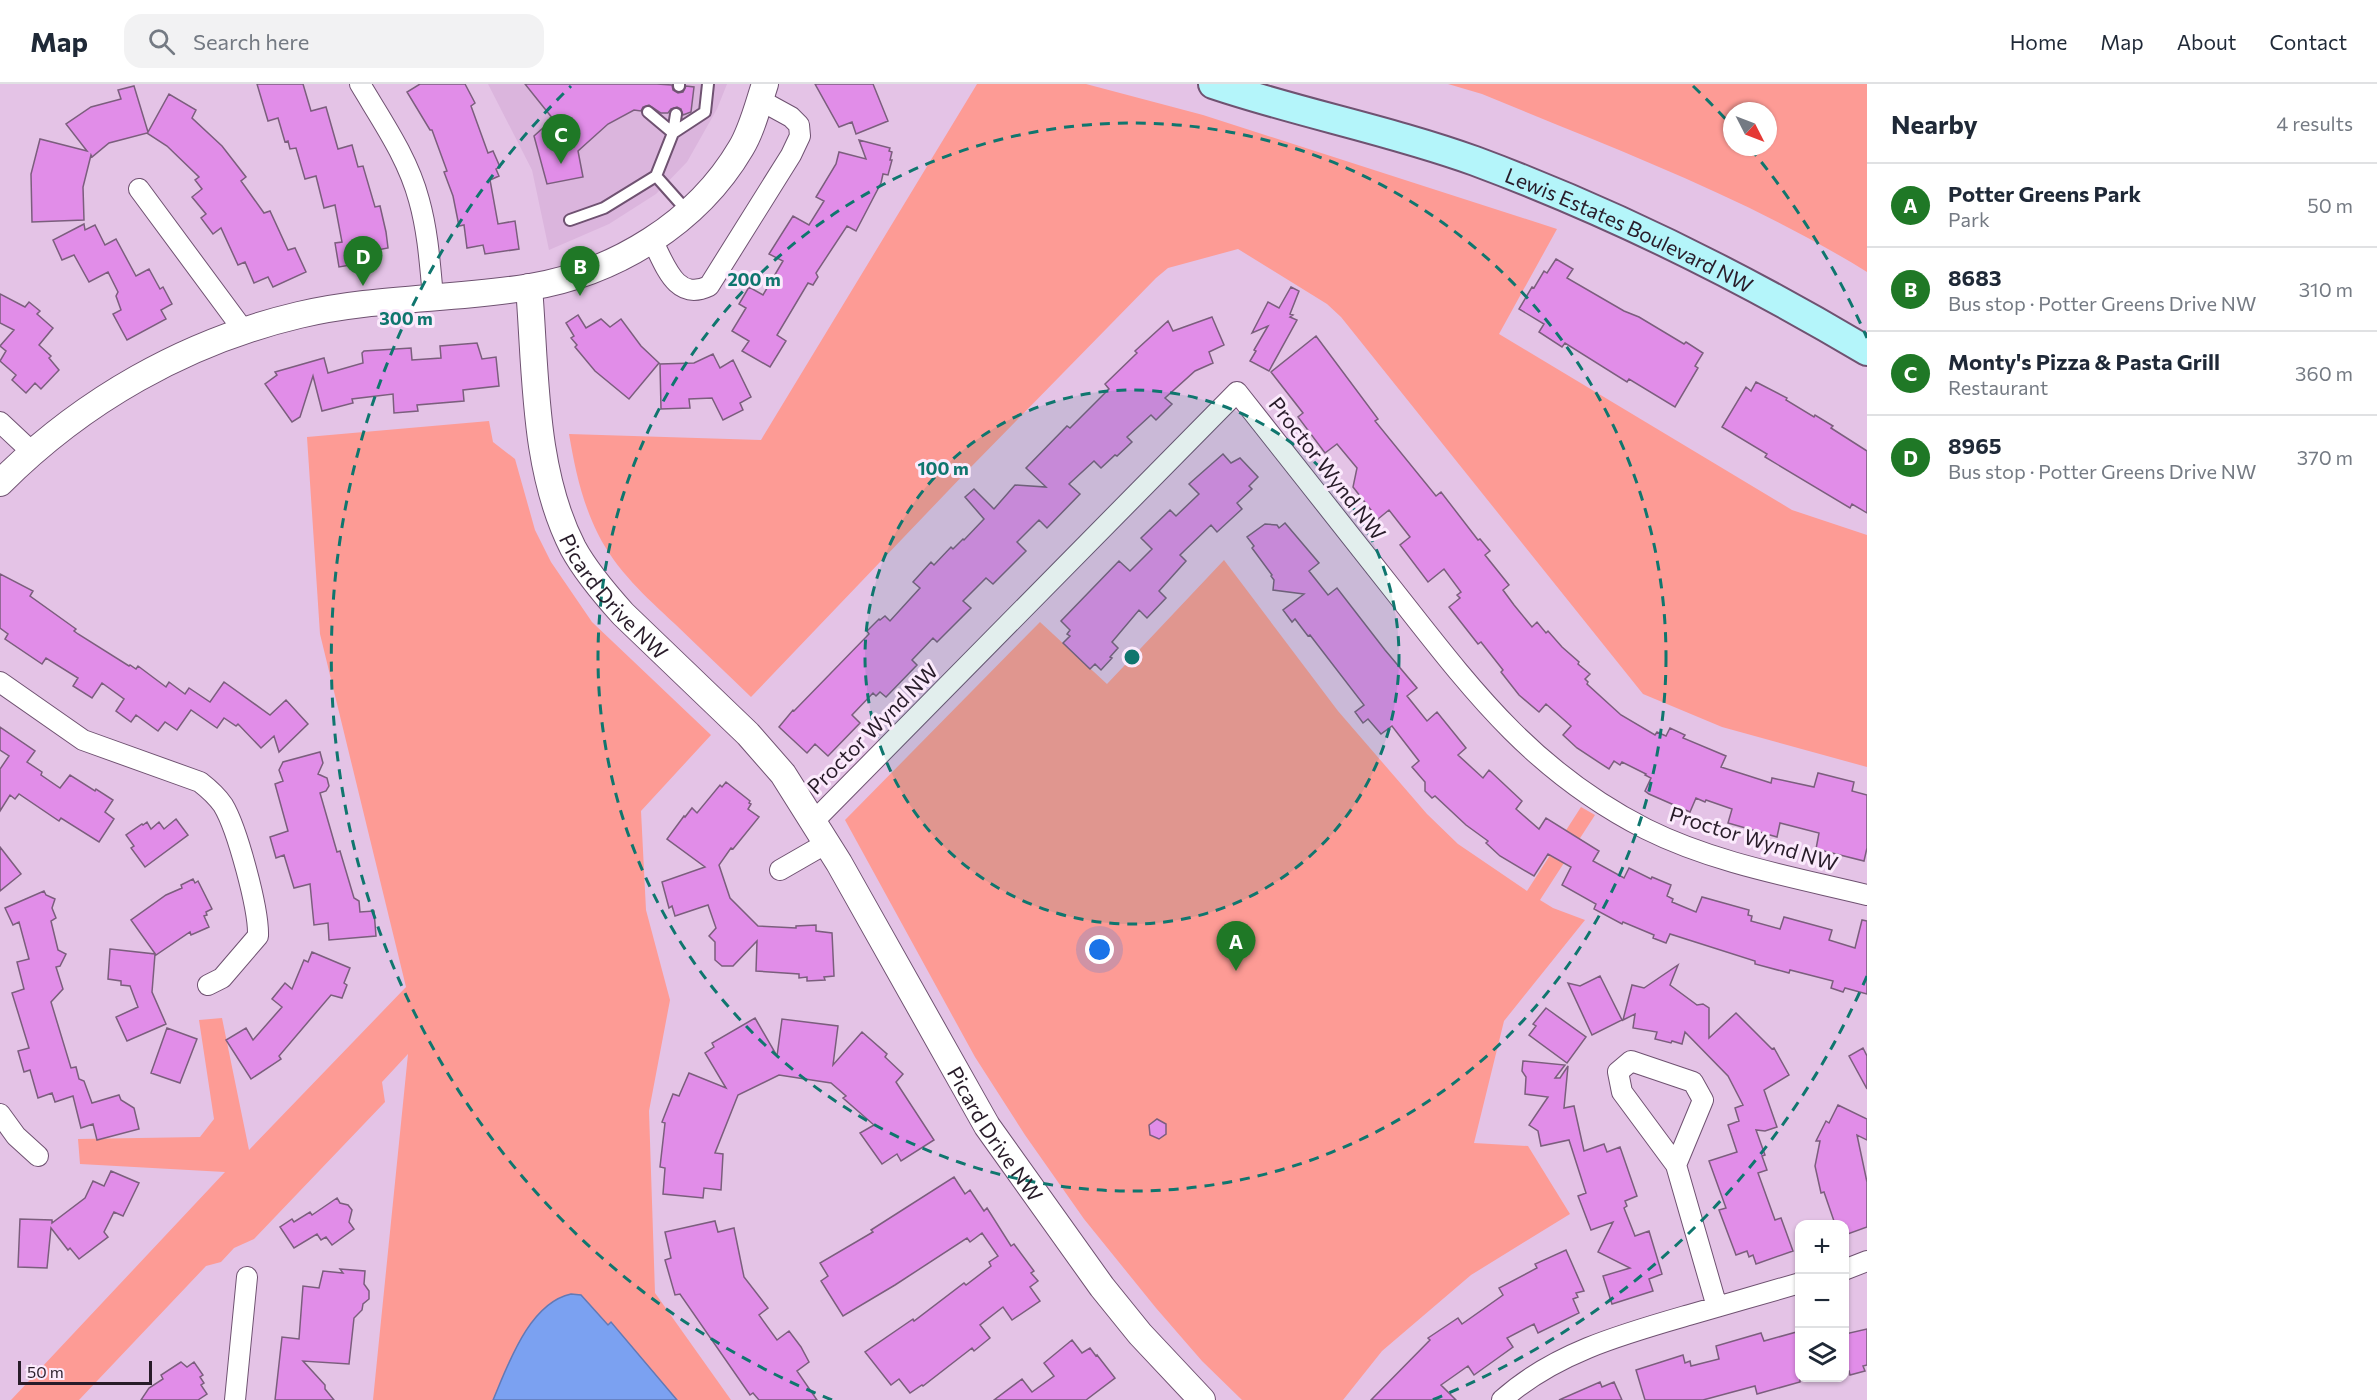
<!DOCTYPE html>
<meta charset="utf-8">
<style>
body{margin:0;font-family:Commissioner,sans-serif;background:#f2f2f3;color:#1f2937}
.controls{position:absolute;right:18px;bottom:18px;display:grid;overflow:hidden;border-radius:12px;box-shadow:0 2px 4px #0004}
.controls button{width:54px;height:54px;display:grid;place-items:center;padding:0;border:0;border-bottom:2px solid #e0e1e3;background:#fff;color:#1f2937;font:30px sans-serif}
.compass{position:absolute;left:1723px;top:18px;width:54px;height:54px;border-radius:50%;background:#fff;box-shadow:0 2px 4px #0004;rotate:132deg}
.scale{position:absolute;left:18px;bottom:15px;width:134px;box-sizing:border-box;padding-left:6px;border:3px solid #281c29;border-top:0;font-size:16px;line-height:21px;white-space:nowrap;color:#281c29;-webkit-text-stroke:4px #fbeafc;paint-order:stroke}
.you{position:absolute;left:1100px;top:866px;width:21px;height:21px;margin:-15px;border:4px solid #fff;border-radius:50%;background:#1a73e8;box-shadow:0 0 0 9px #1a73e833}
.badge{display:grid;place-items:center;width:39px;height:39px;border-radius:50%;background:#1f7826;color:#fff;font-size:20px;font-weight:700}
.pin{position:absolute;translate:-50% -50px;filter:drop-shadow(0 2px 3px #0008)}
.pin::after{content:'';position:absolute;top:32px;width:21px;height:18px;background:inherit;clip-path:polygon(0 0,100% 0,50% 100%)}
.list{margin:0;padding:0;list-style:none}
h2{display:flex;justify-content:space-between;align-items:center;height:78px;margin:0;padding:0 24px;font-size:26px}
h2 small{font-size:20px;font-weight:400;color:#747a83}
.list li{display:grid;grid-template-columns:39px 1fr auto;gap:18px;align-items:center;box-sizing:border-box;height:84px;padding:0 24px;border-top:2px solid #e0e1e3}
.list b{display:block;font-size:22px;white-space:nowrap}
.list p{margin:0;font-size:20px;white-space:nowrap;color:#747a83}
.list em{font-size:20px;font-style:normal;color:#747a83}
.icon{flex:none;width:33px;height:33px;fill:none;stroke:currentColor;stroke-width:2;stroke-linecap:round;stroke-linejoin:round}
.map{position:relative;flex:none;width:1867px;height:1316px;overflow:hidden}
header{display:flex;align-items:center;gap:36px;box-sizing:border-box;height:84px;padding:0 30px;background:#fff;border-bottom:2px solid #e0e1e3}
header strong{font-size:28px}
nav{display:flex;gap:33px;margin-inline-start:auto;font-size:21px}
.search{width:420px;height:54px;background:#f2f2f3;display:flex;align-items:center;gap:15px;box-sizing:border-box;padding:0 21px;border-radius:18px;color:#747a83;font-size:22px}
main{display:flex}
aside{flex:1;background:#fff}
.map>svg:first-child{display:block}
</style>
<header>
<strong>Map</strong>
<div class="search"><svg class="icon" aria-label="search" viewBox="0 0 24 24"><circle cx="10" cy="10" r="6"/><path d="M15 15l6 6"/></svg>Search here</div>
<nav><a>Home</a><a>Map</a><a>About</a><a>Contact</a></nav>
</header>
<main>
<div class="map">
<svg width="1867" height="1316" viewBox="0 0 1867 1316">
<rect width="100%" height="100%" fill="#e4c3e6"/>
<!-- built -->
<path fill="#dbb5dd" d="M488,0H727L717,25L687,78L656,110L609,140L549,166L532,86Z"/>
<!-- green -->
<path fill="#fd9b95" fill-rule="evenodd" d="M977,0H1086L1203,31L1557,145L1499,250L1792,426L1867,451V683L1722,643L1643,610L1341,233L1327,220L1238,165L1168,184L1156,194L969,385L751,613C726,589 700,564 675,540C646,513 616,486 598,450C582,418 575,385 569,350L761,356Z
M1448,0H1867V188C1746,113 1612,64 1482,10ZM1732,27H1768V63H1732Z
M489,337L493,358L515,375L535,446L551,478L592,538L711,651L641,727L646,826L670,916L649,1027L655,1209L731,1316H373L408,970L382,998L385,1018L254,1155L234,1164L221,1178L206,1182L79,1316H11L225,1088L80,1080L78,1055L200,1053L214,1035L199,936L222,934L249,1066L406,903L320,550L307,353Z
M1224,476L1338,627L1427,730L1458,760L1527,807L1581,723L1595,731L1540,816L1553,824L1585,836L1504,937L1474,1059L1528,1062L1570,1130L1471,1191L1382,1267L1343,1316H1242L1202,1277L1156,1224L1084,1135L1025,1051L975,973L845,736L1040,538L1107,600Z"/>
<!-- water -->
<path fill="#7ba1f1" stroke="#6279b5" stroke-width="1.5" d="M571,1210L581,1211L608,1241L611,1238L677,1316H493C508,1281 529,1219 571,1210Z"/>
<!-- building -->
<path fill="#e18de8" stroke="#7b5e7d" stroke-width="1.5" d="M257,0H303L311,27L326,23L338,65L352,61L358,83L363,82L375,123L380,122L386,148L388,164L372,167L374,177L339,183L335,159L342,158L335,121L324,124L316,92L305,95L296,64L290,65L288,57L285,58L278,34L268,37Z
M420,0H465L475,19L471,22L488,69L493,67L500,83L496,85L499,92L490,96L498,140L515,137L519,165L485,170L483,161L467,164L464,141L459,142L453,112L444,88L447,87L432,46H430L407,8Z
M525,0H657L672,1L673,6L678,9L683,8L686,2L694,3L691,28L683,31L681,25L677,23L671,25L668,29H661L649,21L643,23L641,27L634,26L608,40L578,67L583,93L547,100L534,52L553,35Z
M815,0H873L888,37L856,50L852,38L839,43Z
M134,2L148,48L169,10L196,26L192,34L222,62L246,93L241,97L264,129L270,127L288,166L295,164L306,188L273,203L268,193L254,199L245,178L238,181L221,144L213,150L201,134L206,130L192,113L202,105L195,96L199,93L167,62L147,49L109,59L92,73L91,71L83,103L84,136L32,138L31,90L40,55L87,67L66,40L91,23L121,15L118,6Z
M859,56L890,64L889,67L892,68L890,76H892L888,91L883,90L881,99L856,147L847,142L816,189L818,193L813,201L808,199L777,251L786,257L770,283L742,267L749,257L732,247L746,224L739,220L749,203L763,211L783,177L769,170L793,132L809,141L824,117L816,113L836,80L839,68L866,75Z
M84,140L85,146L95,141L105,161L116,155L136,192L149,185L160,205L163,203L172,220L161,226L166,235L127,256L113,230L121,226L116,212L118,208L108,188L89,198L74,171L62,176L53,156Z
M1556,175L1573,185L1567,194L1624,227L1639,233L1684,260L1686,258L1703,269L1695,282L1698,284L1675,323L1629,295L1627,298L1565,259L1562,263L1539,248L1544,240L1519,225L1532,203L1534,204L1544,187L1547,189Z
M1291,203L1299,207L1290,230L1293,231L1290,233L1297,236L1269,287L1250,277L1256,267L1254,266L1268,242L1252,249L1268,218L1279,224Z
M0,210L25,223L29,218L40,227L37,230L53,244L39,261L51,272L49,274L59,286L41,305L35,299L26,309L12,296L16,291L0,277L6,267L0,262L14,246L0,239Z
M578,231L586,244L601,235L610,243L621,235L641,262L659,279L629,315L595,287L575,263L577,261L571,254L574,252L566,239Z
M1212,233L1224,261L1209,268L1213,279L1195,287L1165,314L1172,320L1156,336L1151,331L1127,353L1132,358L1117,372L1115,371L1101,384L1094,377L1069,400L1080,410L1047,444L1039,436L1017,458L1026,467L993,500L986,494L963,517L971,524L937,558L933,554L912,576L917,581L886,613L880,608L876,612L873,609L852,631L860,639L828,672L815,660L807,669L779,643L793,626L794,627L869,550L867,547L879,535L880,536L885,532L890,537L920,504L913,498L931,478L934,481L951,463L953,465L963,455L964,456L984,435L965,413L974,405L994,425L1015,401L1046,403L1026,384L1067,342L1070,344L1109,305L1105,300L1137,269L1135,267L1168,237L1173,247Z
M1316,252L1378,335L1375,337L1436,412L1441,408L1478,456L1480,455L1490,467L1485,471L1509,501L1503,506L1514,521L1532,543L1537,538L1546,549L1548,547L1562,563L1579,578L1578,580L1590,590L1585,595L1588,598L1587,600L1621,631L1655,651L1657,648L1666,652L1670,644L1685,651L1683,654L1726,672L1721,683L1771,699L1772,694L1814,703L1818,689L1854,698L1852,707L1867,711V764L1864,777L1816,765L1819,749L1780,739L1777,753L1728,739L1732,725L1706,716L1705,718L1696,714L1690,728L1649,710L1645,707L1651,694L1645,691L1646,690L1622,678L1620,681L1614,677L1609,685L1577,664L1563,651L1571,642L1546,620L1539,628L1519,611L1501,588L1503,586L1481,558L1478,560L1449,523L1460,514L1457,511L1461,508L1444,485L1428,498L1400,461L1410,453L1389,426L1378,435L1353,403L1357,384L1337,360L1325,369L1298,333L1303,329L1271,288Z
M477,259L482,275L496,273L499,302L463,306L464,317L417,321L418,327L394,329L393,310L352,315L353,319L322,327L313,292L300,333L292,338L265,300L277,291L275,288L324,274L328,289L363,279L362,269L364,267L411,264L412,276L441,274L440,262Z
M713,270L720,284L733,276L751,313L740,319L743,326L723,336L712,314L689,315L690,324L661,325L660,280L694,279Z
M1756,298L1787,314L1786,316L1814,333L1815,331L1833,342L1831,344L1867,367V429L1852,420L1850,424L1765,373L1767,370L1722,343L1746,303L1751,307Z
M1223,370L1231,379L1240,374L1258,393L1249,402L1252,405L1237,419L1242,425L1217,448L1211,441L1180,471L1186,477L1159,507L1166,514L1147,534L1139,526L1112,558L1118,564L1110,573L1112,574L1101,586L1095,580L1090,585L1063,559L1070,552L1067,550L1070,546L1061,537L1119,477L1130,487L1152,465L1141,454L1170,426L1176,432L1199,410L1189,400Z
M1285,439L1319,479L1309,487L1328,511L1337,504L1385,566L1417,604L1407,612L1427,637L1437,628L1466,664L1458,671L1483,694L1489,686L1522,717L1516,725L1539,745L1546,734L1599,767L1593,777L1624,794L1629,784L1651,795L1652,793L1671,801L1667,812L1673,815L1672,818L1696,828L1702,813L1749,826L1748,831L1752,832L1751,837L1780,845L1784,833L1832,846L1829,856L1855,864L1862,836L1867,837V910L1845,904L1843,908L1831,904L1833,897L1790,886L1789,889L1755,880V877L1670,850L1666,859L1653,854L1654,851L1623,838L1622,840L1594,825L1596,820L1562,801L1571,783L1548,770L1534,792L1500,772L1486,759L1488,757L1466,741L1435,712L1432,714L1425,707V698L1412,683L1419,677L1392,642L1381,650L1368,635L1363,639L1355,628L1364,621L1310,551L1308,552L1295,535L1292,538L1283,526L1304,510L1273,506L1274,496L1271,492L1272,491L1252,464L1254,462L1247,453L1265,440L1277,441L1279,444Z
M0,490L33,507L30,512L76,545L74,547L78,550L129,582L130,581L136,585L138,582L166,603L169,598L185,610L189,604L210,618L224,598L270,631L286,616L308,640L279,668L274,652L261,664L238,640L236,642L224,634L217,644L191,626L177,646L165,638L158,647L136,631L131,638L116,627L124,615L102,599L92,614L73,602L78,594L46,574L42,580L5,555L8,550L0,544Z
M0,643L35,667L27,678L42,688L41,691L60,704L70,691L95,707L96,705L113,716L105,728L114,735L99,758L61,734L59,737L19,710L15,715L10,711L0,727V685L9,672L0,666Z
M320,668L323,679L318,690L327,694L329,702L326,707L320,709L337,768L340,767L354,814L359,817L360,828L374,827L376,852L329,856L328,839L314,841L310,800L294,804L284,771L276,774L270,753L288,747L275,700L283,697L279,686L283,678Z
M726,698L750,717L749,719L751,720L748,725L759,733L733,765L731,764L719,781L730,814L758,842L796,844V842L816,841V847L832,849L834,892L824,893L825,896L807,897V893L799,894V890L756,887L757,857L733,882H722L715,876V858L709,852L716,844L708,821L675,832L672,822L669,824L662,798L705,783L667,755L684,732L685,733L692,724L697,729L720,701L722,703Z
M176,735L188,751L145,783L131,764L134,762L126,751L142,740L143,741L147,738L151,745L159,738L164,745Z
M0,763L21,790L0,807Z
M193,795L195,799L198,797L212,825L206,828L207,831L204,832L209,843L191,851L190,848L156,871L131,836L166,811L182,804L181,801Z
M44,807L46,811L55,815L52,824L56,834L51,837L58,866L66,870L60,882L56,883L63,905L51,918L71,984L76,983L79,995L84,997L92,1019L119,1011L121,1016L134,1024L139,1045L97,1056L93,1040L81,1044L73,1012L55,1018L52,1009L38,1014L30,986L24,988L18,967L29,964L12,909L24,905L17,878L29,875L19,838L13,841L5,824Z
M110,865L155,870L152,908L166,940L127,957L116,933L138,923L130,902L121,901V897L108,895Z
M312,868L350,884L344,899L347,901L342,914L331,911L279,972L281,975L251,995L226,956L246,944L253,956L282,923L272,915L285,899L292,905L304,876L308,878Z
M1678,881L1670,901L1697,921L1703,920L1709,924V954L1736,929L1772,965L1774,964L1789,991L1764,1006L1777,1043L1765,1047L1756,1046L1765,1071L1762,1072L1767,1086L1758,1089L1775,1136L1781,1134L1793,1167L1756,1180L1753,1171L1749,1173L1747,1167L1736,1171L1719,1126L1726,1124L1709,1077L1737,1068L1728,1041L1739,1037L1735,1024L1743,1021L1728,992L1685,948L1682,960L1672,957L1671,959L1655,955L1657,948L1633,944L1635,930L1623,936L1632,901L1644,904Z
M1600,892L1622,936L1592,951L1568,899L1580,902Z
M1546,924L1586,953L1567,979L1529,951L1536,942L1533,940Z
M755,934L777,972L782,935L838,942L833,981L862,948L887,970L885,973L903,990L896,998L934,1056L901,1077L897,1070L882,1080L860,1049L874,1041L843,1014L846,1012L831,999L779,991L738,1011L715,1069L723,1070L721,1106L704,1104L703,1114L663,1110L665,1084L660,1083L665,1039L662,1038L673,1010L679,1012L689,989L726,1004L705,969L714,963L712,959Z
M167,944L197,955L180,999L151,989Z
M1863,964L1867,972V1005L1849,972Z
M1523,977L1565,981L1555,994H1560L1568,982L1564,1024L1574,1022L1584,1067L1604,1060L1607,1068L1620,1063L1637,1112L1625,1117L1627,1122L1624,1124L1635,1152L1649,1147L1662,1190L1649,1195L1653,1207L1612,1220L1603,1192L1630,1184L1598,1168L1613,1138L1591,1146L1578,1112L1586,1109L1569,1056L1541,1062L1538,1047L1529,1041L1548,1013L1525,1010L1526,993L1522,987Z
M1838,1021L1867,1035V1056L1857,1051L1867,1098V1143L1845,1151V1140H1835L1824,1108L1821,1109L1815,1082L1820,1057H1816L1826,1037L1829,1039Z
M1157,1035L1166,1040V1050L1159,1055L1150,1051L1149,1041Z
M111,1087L139,1099L123,1132L114,1128L104,1148L108,1153L79,1175L70,1164L68,1166L51,1144L47,1184L18,1183L20,1135L52,1136V1139L85,1114L93,1097L104,1102Z
M954,1093L965,1110L970,1106L984,1127L987,1124L1011,1162L1014,1160L1034,1187L1031,1189L1038,1197L1030,1203L1040,1217L1012,1236L1003,1223L980,1241L990,1254L974,1267L972,1264L923,1302L922,1301L910,1309L899,1295L891,1301L865,1268L913,1235L914,1237L964,1199L966,1201L991,1182L989,1178L998,1172L982,1149L970,1158L967,1154L895,1201L843,1232L821,1197L828,1192L820,1179L873,1148L871,1146Z
M337,1114L340,1119L348,1121L352,1126L349,1138L354,1145L332,1161L326,1153L321,1156L317,1150L294,1164L280,1143L292,1135L294,1138L310,1128L312,1131Z
M715,1137L718,1148L734,1144L744,1193L768,1224L759,1231L777,1256L789,1247L801,1263L809,1278L797,1287L817,1316H759L753,1309L750,1311L680,1210L675,1211L665,1176L671,1174L665,1148Z
M1566,1166L1584,1207L1576,1209L1578,1213L1573,1215L1579,1229L1538,1249L1534,1240L1507,1254L1513,1263L1495,1276L1474,1291L1468,1282L1441,1301L1456,1316H1371L1430,1256L1428,1254L1458,1234L1462,1240L1503,1211L1499,1204L1537,1184L1535,1180Z
M340,1185L365,1187L364,1200L369,1207V1215L363,1220L362,1226L354,1234L349,1280L303,1277L325,1301V1305L334,1316H275L282,1253L299,1255L303,1202L319,1204L323,1187L343,1189Z
M1867,1245V1281L1863,1282L1865,1287L1850,1291L1849,1287L1845,1288V1250Z
M1800,1247V1298L1757,1310L1755,1302L1703,1316H1645L1636,1286L1683,1271L1685,1279L1690,1277L1691,1282L1719,1275L1716,1262L1761,1249L1764,1257Z
M1072,1256L1082,1269L1090,1264L1096,1272L1097,1271L1115,1294L1086,1316H994L1022,1295L1032,1308L1054,1292L1044,1279Z
M181,1278L187,1283L194,1278L203,1291L200,1293L204,1299L201,1301L207,1310L198,1316H141L149,1304L163,1295L161,1291Z
M1600,1298L1602,1303L1614,1298L1622,1316H1559Z"/>
<g fill="none" stroke-linecap="round" stroke-linejoin="round">
<defs>
<path id="service" d="M679,2V0
M648,28L673,49L656,92L688,128
M673,49L705,28L708,0
M673,49L676,30
M570,136L604,124L656,92"/>
<path id="minor" d="M360,0C382,37 408,74 419,116C428,148 430,181 433,213
M139,105L244,247
M652,156C665,180 675,218 709,202L791,71L800,52L799,41L791,33L760,16
M0,338L32,368
M0,598L83,656L200,698C209,705 216,711 223,721C237,744 259,825 258,852L222,894L208,901
M814,737L1237,308C1288,373 1340,438 1391,503C1469,602 1530,686 1646,745C1714,779 1793,793 1867,811
M780,786L827,759
M0,1030L16,1052L38,1072
M1676,1081L1703,1016L1693,998L1631,977L1618,988L1622,1008L1676,1081L1717,1223
M1844,1186L1867,1177
M235,1316L247,1193
M1502,1316C1554,1269 1623,1250 1689,1231C1726,1220 1763,1210 1800,1199"/>
<g id="tertiary">
<path id="s1" d="M529,203C536,289 533,386 573,464C586,488 605,510 623,530L748,650L783,690L839,779L987,1042L1102,1203L1140,1250L1202,1316"/>
<path d="M0,399C82,317 185,258 299,231C375,213 454,216 530,203C615,189 697,139 741,64C752,46 758,21 765,0"/>
</g>
<g id="secondary">
<path id="s2" d="M1213,0C1299,29 1389,46 1475,77C1612,128 1741,192 1867,267"/>
</g>
</defs>
<!-- service casing -->
<use href="#service" stroke="#6f5271" stroke-width="14"/>
<!-- minor casing -->
<use href="#minor" stroke="#6f5271" stroke-width="22"/>
<!-- tertiary casing -->
<use href="#tertiary" stroke="#6f5271" stroke-width="28"/>
<!-- secondary casing -->
<use href="#secondary" stroke="#6f5271" stroke-width="32"/>
<!-- service -->
<use href="#service" stroke="#fff" stroke-width="10"/>
<!-- minor -->
<use href="#minor" stroke="#fff" stroke-width="20"/>
<!-- tertiary -->
<use href="#tertiary" stroke="#fff" stroke-width="26"/>
<!-- secondary -->
<use href="#secondary" stroke="#b4f5fa" stroke-width="28"/>
</g>
<!-- distance rings -->
<circle cx="1132" cy="573" r="267" fill="#0f766e" fill-opacity=".12"/>
<g fill="none" stroke="#0f766e" stroke-width="3" stroke-dasharray="10 8">
<circle cx="1132" cy="573" r="267"/>
<circle cx="1132" cy="573" r="534"/>
<path d="M1867 892A801 801 0 0 1 1432 1316M832 1316A801 801 0 0 1 571 2M1693 2A801 801 0 0 1 1732 42M1750 64A801 801 0 0 1 1867 254"/>
</g>
<g text-anchor="middle" dominant-baseline="central" stroke-width="6" stroke-linejoin="round" paint-order="stroke">
<!-- street labels -->
<g font-size="21" fill="#281c29" stroke="#fbeafc">
<text stroke="none"><textPath href="#s2" startOffset="442">Lewis Estates Boulevard NW</textPath></text>
<text transform="translate(1328 384) rotate(52)">Proctor Wynd NW</text>
<text stroke="none"><textPath href="#s1" startOffset="330">Picard Drive NW</textPath></text>
<text transform="translate(872 644) rotate(-45)">Proctor Wynd NW</text>
<text transform="translate(1754 754) rotate(17)">Proctor Wynd NW</text>
<text stroke="none"><textPath href="#s1" startOffset="994">Picard Drive NW</textPath></text>
</g>
</g>
<circle cx="1132" cy="573" r="9" fill="#0f766e" stroke="#fbeafc" stroke-width="3"/>
<g font-size="18" text-anchor="middle" font-weight="bold" fill="#0f766e" stroke="#fbeafc" stroke-width="6" stroke-linejoin="round" paint-order="stroke">
<text x="754" y="202">200 m</text>
<text x="406" y="241">300 m</text>
<text x="943" y="391">100 m</text>
</g>
</svg>
<div class="controls">
<button>+</button>
<button>−</button>
<button><svg class="icon" aria-label="layers" viewBox="0 0 24 24"><path d="M12 4l9 5-9 5-9-5zM3 14l9 5 9-5"/></svg></button>
</div>
<svg class="compass" viewBox="-18 -18 36 36"><path d="M0-13l5 13h-10z" fill="#e53935"/><path d="M0 13l5-13h-10z" fill="#747a83"/></svg>
<div class="scale">50 m</div>
<div class="you"></div>
<div class="pin badge" style="left:1236px;top:887px">A</div>
<div class="pin badge" style="left:580px;top:212px">B</div>
<div class="pin badge" style="left:561px;top:80px">C</div>
<div class="pin badge" style="left:363px;top:202px">D</div>
</div>
<aside>
<h2>Nearby<small>4 results</small></h2>
<ul class="list">
<li><span class="badge">A</span><div><b>Potter Greens Park</b><p>Park</p></div><em>50 m</em></li>
<li><span class="badge">B</span><div><b>8683</b><p>Bus stop · Potter Greens Drive NW</p></div><em>310 m</em></li>
<li><span class="badge">C</span><div><b>Monty's Pizza &amp; Pasta Grill</b><p>Restaurant</p></div><em>360 m</em></li>
<li><span class="badge">D</span><div><b>8965</b><p>Bus stop · Potter Greens Drive NW</p></div><em>370 m</em></li>
</ul>
</aside>
</main>
